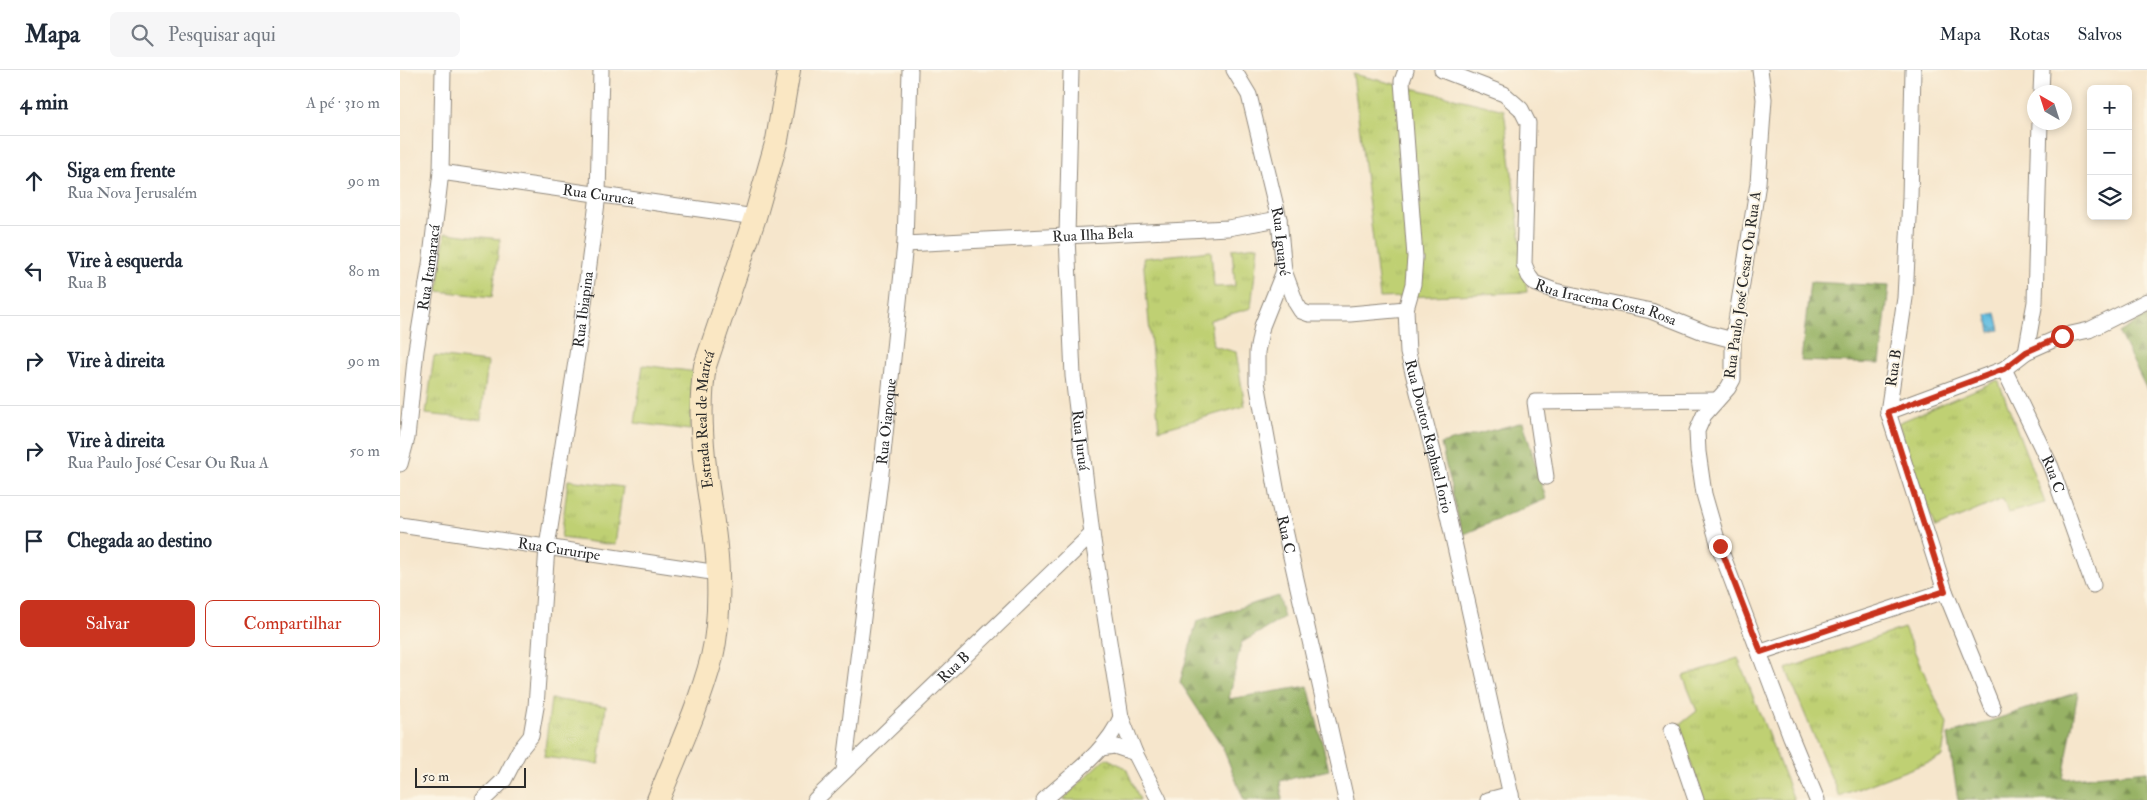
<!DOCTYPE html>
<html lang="pt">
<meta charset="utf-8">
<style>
body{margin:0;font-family:"IM FELL Double Pica",serif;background:#f6f6f7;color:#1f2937}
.controls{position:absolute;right:15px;top:15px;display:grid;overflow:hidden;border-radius:8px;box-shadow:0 2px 8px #0003}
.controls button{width:45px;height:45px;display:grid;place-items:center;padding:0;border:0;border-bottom:1px solid #e0e1e3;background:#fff;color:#1f2937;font:25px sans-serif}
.compass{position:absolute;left:1627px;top:15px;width:45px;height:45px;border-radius:50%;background:#fff;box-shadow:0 2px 8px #0003;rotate:321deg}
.scale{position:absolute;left:15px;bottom:12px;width:111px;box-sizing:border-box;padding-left:5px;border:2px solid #2b2b2b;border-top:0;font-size:14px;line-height:18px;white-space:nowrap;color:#2b2b2b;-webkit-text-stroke:4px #fcf5e5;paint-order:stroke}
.stop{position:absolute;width:15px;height:15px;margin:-11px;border:4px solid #c8321e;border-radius:50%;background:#fff}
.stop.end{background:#c8321e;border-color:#fff;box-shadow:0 1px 5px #0008}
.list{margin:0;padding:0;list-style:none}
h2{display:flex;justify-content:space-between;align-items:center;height:65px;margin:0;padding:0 20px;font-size:21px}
h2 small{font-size:16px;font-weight:400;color:#747a83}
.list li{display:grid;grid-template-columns:32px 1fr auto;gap:15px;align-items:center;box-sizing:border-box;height:90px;padding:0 20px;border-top:1px solid #e0e1e3}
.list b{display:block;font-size:19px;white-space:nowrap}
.list p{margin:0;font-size:16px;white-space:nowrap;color:#747a83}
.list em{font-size:16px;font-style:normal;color:#747a83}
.actions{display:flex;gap:10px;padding:15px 20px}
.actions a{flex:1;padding:11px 0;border:1px solid #c8321e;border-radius:8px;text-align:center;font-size:18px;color:#c8321e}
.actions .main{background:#c8321e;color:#fff}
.icon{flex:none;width:28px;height:28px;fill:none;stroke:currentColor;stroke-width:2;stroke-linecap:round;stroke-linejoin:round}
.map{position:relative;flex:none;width:1747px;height:730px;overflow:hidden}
header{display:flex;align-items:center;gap:30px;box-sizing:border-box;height:70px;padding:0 25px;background:#fff;border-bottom:1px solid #e0e1e3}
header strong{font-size:24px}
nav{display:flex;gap:28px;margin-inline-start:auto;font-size:18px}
.search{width:350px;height:45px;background:#f6f6f7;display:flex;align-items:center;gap:12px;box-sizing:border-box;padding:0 18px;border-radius:8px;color:#747a83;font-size:19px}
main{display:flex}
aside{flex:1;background:#fff}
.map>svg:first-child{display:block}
</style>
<header>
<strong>Mapa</strong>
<div class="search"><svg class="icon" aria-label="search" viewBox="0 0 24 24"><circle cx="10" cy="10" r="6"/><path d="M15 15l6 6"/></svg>Pesquisar aqui</div>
<nav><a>Mapa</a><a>Rotas</a><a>Salvos</a></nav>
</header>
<main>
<aside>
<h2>4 min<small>A pé · 310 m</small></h2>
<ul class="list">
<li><svg class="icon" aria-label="ahead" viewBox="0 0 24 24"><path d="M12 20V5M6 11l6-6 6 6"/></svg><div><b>Siga em frente</b><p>Rua Nova Jerusalém</p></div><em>90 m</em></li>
<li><svg class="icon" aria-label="left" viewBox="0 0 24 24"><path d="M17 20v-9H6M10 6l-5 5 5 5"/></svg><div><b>Vire à esquerda</b><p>Rua B</p></div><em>80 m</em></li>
<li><svg class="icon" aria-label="right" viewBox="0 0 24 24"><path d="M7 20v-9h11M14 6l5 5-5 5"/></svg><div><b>Vire à direita</b></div><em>90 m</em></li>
<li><svg class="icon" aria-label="right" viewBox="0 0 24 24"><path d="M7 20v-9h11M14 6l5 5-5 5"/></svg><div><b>Vire à direita</b><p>Rua Paulo José Cesar Ou Rua A</p></div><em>50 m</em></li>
<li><svg class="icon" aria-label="arrive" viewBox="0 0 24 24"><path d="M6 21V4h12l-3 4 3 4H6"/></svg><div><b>Chegada ao destino</b></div></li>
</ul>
<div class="actions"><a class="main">Salvar</a><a>Compartilhar</a></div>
</aside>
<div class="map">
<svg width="1747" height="730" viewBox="0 0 1747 730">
<defs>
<pattern id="grass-tufts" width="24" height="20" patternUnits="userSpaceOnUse" patternTransform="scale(1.25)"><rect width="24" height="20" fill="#bfd073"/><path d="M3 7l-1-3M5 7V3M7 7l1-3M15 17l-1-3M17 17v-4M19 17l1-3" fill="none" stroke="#a4b364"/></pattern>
<pattern id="forest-firs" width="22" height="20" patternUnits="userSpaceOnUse" patternTransform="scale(1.25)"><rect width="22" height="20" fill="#97b265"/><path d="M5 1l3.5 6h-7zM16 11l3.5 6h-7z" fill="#7b9153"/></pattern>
<pattern id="water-waves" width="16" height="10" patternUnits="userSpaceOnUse" patternTransform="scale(1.25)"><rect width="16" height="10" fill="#63bde0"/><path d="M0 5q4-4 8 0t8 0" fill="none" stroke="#529ab6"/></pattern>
</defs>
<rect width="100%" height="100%" fill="#fcf5e5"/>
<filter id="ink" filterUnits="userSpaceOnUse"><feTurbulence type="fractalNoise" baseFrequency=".02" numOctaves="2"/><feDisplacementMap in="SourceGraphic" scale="10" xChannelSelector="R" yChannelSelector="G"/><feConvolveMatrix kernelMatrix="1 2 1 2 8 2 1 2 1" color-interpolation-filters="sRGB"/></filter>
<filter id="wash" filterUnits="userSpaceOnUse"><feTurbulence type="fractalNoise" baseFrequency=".0096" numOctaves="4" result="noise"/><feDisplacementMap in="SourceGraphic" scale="20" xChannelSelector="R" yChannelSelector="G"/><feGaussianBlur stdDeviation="1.12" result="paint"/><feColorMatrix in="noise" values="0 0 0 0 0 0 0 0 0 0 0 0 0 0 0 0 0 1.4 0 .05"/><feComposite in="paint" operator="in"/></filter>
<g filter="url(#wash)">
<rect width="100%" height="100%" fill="#f6e6cc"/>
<!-- grass -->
<path fill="url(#grass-tufts)" stroke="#757e4f" d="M953,4L1104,40L1127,222L980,228Z
M45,163L100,169L92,227L38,221Z
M858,176L851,238L810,250L813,276L836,282L845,336L759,360L743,188L811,181L814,217L835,216L832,179Z
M34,286L88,292L81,350L26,344Z
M243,295L297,302L290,360L235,353Z
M1598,310L1645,433L1608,443L1603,429L1535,458L1498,353Z
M168,410L223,417L215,475L161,468Z
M1504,558L1547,654L1542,687L1439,726L1386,599Z
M1338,588L1394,730H1304L1278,656L1297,641L1283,606Z
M151,629L206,636L199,694L144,687Z
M706,688L726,698L740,730H662Z"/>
<!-- forest -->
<path fill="url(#forest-firs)" stroke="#616e48" d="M1410,212L1489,216L1480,294L1401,291Z
M1747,246V320L1719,263Z
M1123,352L1146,429L1062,465L1041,374Z
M878,526L884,548L841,573L829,629L908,616L929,700L880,711L882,730H844L822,676L780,612L797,551Z
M1678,622L1663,709L1747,701V730H1558L1548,665Z"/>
<!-- water -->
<path fill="url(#water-waves)" stroke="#477486" d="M1596,243L1600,260L1590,262L1587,245Z"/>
</g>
<g filter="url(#ink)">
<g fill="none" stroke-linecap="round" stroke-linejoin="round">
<defs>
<g id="minor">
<path id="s1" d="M671,0L667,166L673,306L692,464L721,647L735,683L759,730"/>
<path id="s2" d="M834,0L849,25L879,149L884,201L896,233L901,241L909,244H950L1006,239"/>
<path id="s3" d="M1006,0L1002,11L1015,187L1013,214L1006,239L1008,283L1038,401L1112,730"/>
<path id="s4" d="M1042,0L1104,24L1121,39L1128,53L1124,194L1129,206L1134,213L1155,221L1251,241L1306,263L1333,270"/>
<path d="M1360,0L1364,29L1358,113L1333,270V309L1328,318L1304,345L1297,361L1298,382L1304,424L1319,476L1391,667L1417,730"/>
<path d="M1513,0L1510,128L1505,228L1488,342L1545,521L1593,639"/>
<path d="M1641,22L1642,0"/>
<path id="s5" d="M41,102L355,147"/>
<path id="s6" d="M505,174L828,158L879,149"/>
<path id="s7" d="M884,201L862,256L857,282V312L878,429L946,730"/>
<path d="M1626,282L1635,232L1640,52"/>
<path id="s8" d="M1604,299L1651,397L1693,515"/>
<path d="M1488,342L1604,299L1626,282L1662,266L1689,260L1747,231"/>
<path id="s9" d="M0,394L7,368L16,280L30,195L41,102L43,0"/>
<path d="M1146,407L1135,332L1317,330"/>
<path id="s10" d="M0,455L318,503"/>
<path d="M1361,582L1545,521"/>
<path d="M1272,660L1296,730"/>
<path d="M701,678L714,676L735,683"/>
<path id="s11" d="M444,701L481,403L505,174L510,0"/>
<path id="s12" d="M83,730L104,710L119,681L131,666L136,637L147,477L179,272L198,125L201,0"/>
<path id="s13" d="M415,730L692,464"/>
<path d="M644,730C670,706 707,681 721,647"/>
<path d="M1088,730L1111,724"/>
</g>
<g id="secondary">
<path id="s14" d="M258,730C277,683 299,637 312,587C318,562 319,531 318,504C317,465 308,426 304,387C301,357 300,326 305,296L355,147L377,70L389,0"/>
</g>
</defs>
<!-- minor casing -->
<use href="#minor" stroke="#90887c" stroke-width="17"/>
<!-- secondary casing -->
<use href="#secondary" stroke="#90887c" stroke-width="24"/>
<!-- minor -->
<use href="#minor" stroke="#fff" stroke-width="15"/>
<!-- secondary -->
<use href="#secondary" stroke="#fae7c3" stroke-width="22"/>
</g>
</g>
<g fill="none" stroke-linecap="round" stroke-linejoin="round" filter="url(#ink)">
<!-- route -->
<path stroke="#c8321e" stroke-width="6" d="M1320,476L1361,582L1545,521L1488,342L1604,299L1626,282L1662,266"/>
</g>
<g text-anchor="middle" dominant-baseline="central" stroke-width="4" stroke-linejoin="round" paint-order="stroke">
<!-- street labels -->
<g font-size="15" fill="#2b2b2b" stroke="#fcf5e5">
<text stroke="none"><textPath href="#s5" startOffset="159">Rua Curuca</textPath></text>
<text stroke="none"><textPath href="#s6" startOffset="188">Rua Ilha Bela</textPath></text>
<text stroke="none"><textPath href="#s2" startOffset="179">Rua Iguapé</textPath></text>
<text stroke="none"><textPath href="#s9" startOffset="199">Rua Itamaracá</textPath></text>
<text transform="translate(1343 215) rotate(-82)">Rua Paulo José Cesar Ou Rua A</text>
<text stroke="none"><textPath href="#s4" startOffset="342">Rua Iracema Costa Rosa</textPath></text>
<text stroke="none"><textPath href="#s12" startOffset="511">Rua Ibiapina</textPath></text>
<text transform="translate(1494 298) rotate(-82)">Rua B</text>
<text stroke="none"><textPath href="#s14" startOffset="392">Estrada Real de Maricá</textPath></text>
<text stroke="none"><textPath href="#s11" startOffset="352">Rua Oiapoque</textPath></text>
<text stroke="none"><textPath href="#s3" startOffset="371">Rua Doutor Raphael Iorio</textPath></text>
<text stroke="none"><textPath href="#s1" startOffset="371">Rua Juruá</textPath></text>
<text stroke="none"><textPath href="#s8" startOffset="116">Rua C</textPath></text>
<text stroke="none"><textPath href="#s7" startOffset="271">Rua C</textPath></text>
<text stroke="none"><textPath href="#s10" startOffset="161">Rua Cururipe</textPath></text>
<text stroke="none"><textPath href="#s13" startOffset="192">Rua B</textPath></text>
</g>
</g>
</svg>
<div class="controls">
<button>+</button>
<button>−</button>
<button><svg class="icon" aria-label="layers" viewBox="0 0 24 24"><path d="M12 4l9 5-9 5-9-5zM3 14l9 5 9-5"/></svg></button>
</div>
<svg class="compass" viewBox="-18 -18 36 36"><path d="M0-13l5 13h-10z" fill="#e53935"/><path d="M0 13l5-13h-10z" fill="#747a83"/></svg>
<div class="scale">50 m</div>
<div class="stop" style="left:1662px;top:266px"></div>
<div class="stop end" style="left:1320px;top:476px"></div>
</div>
</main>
